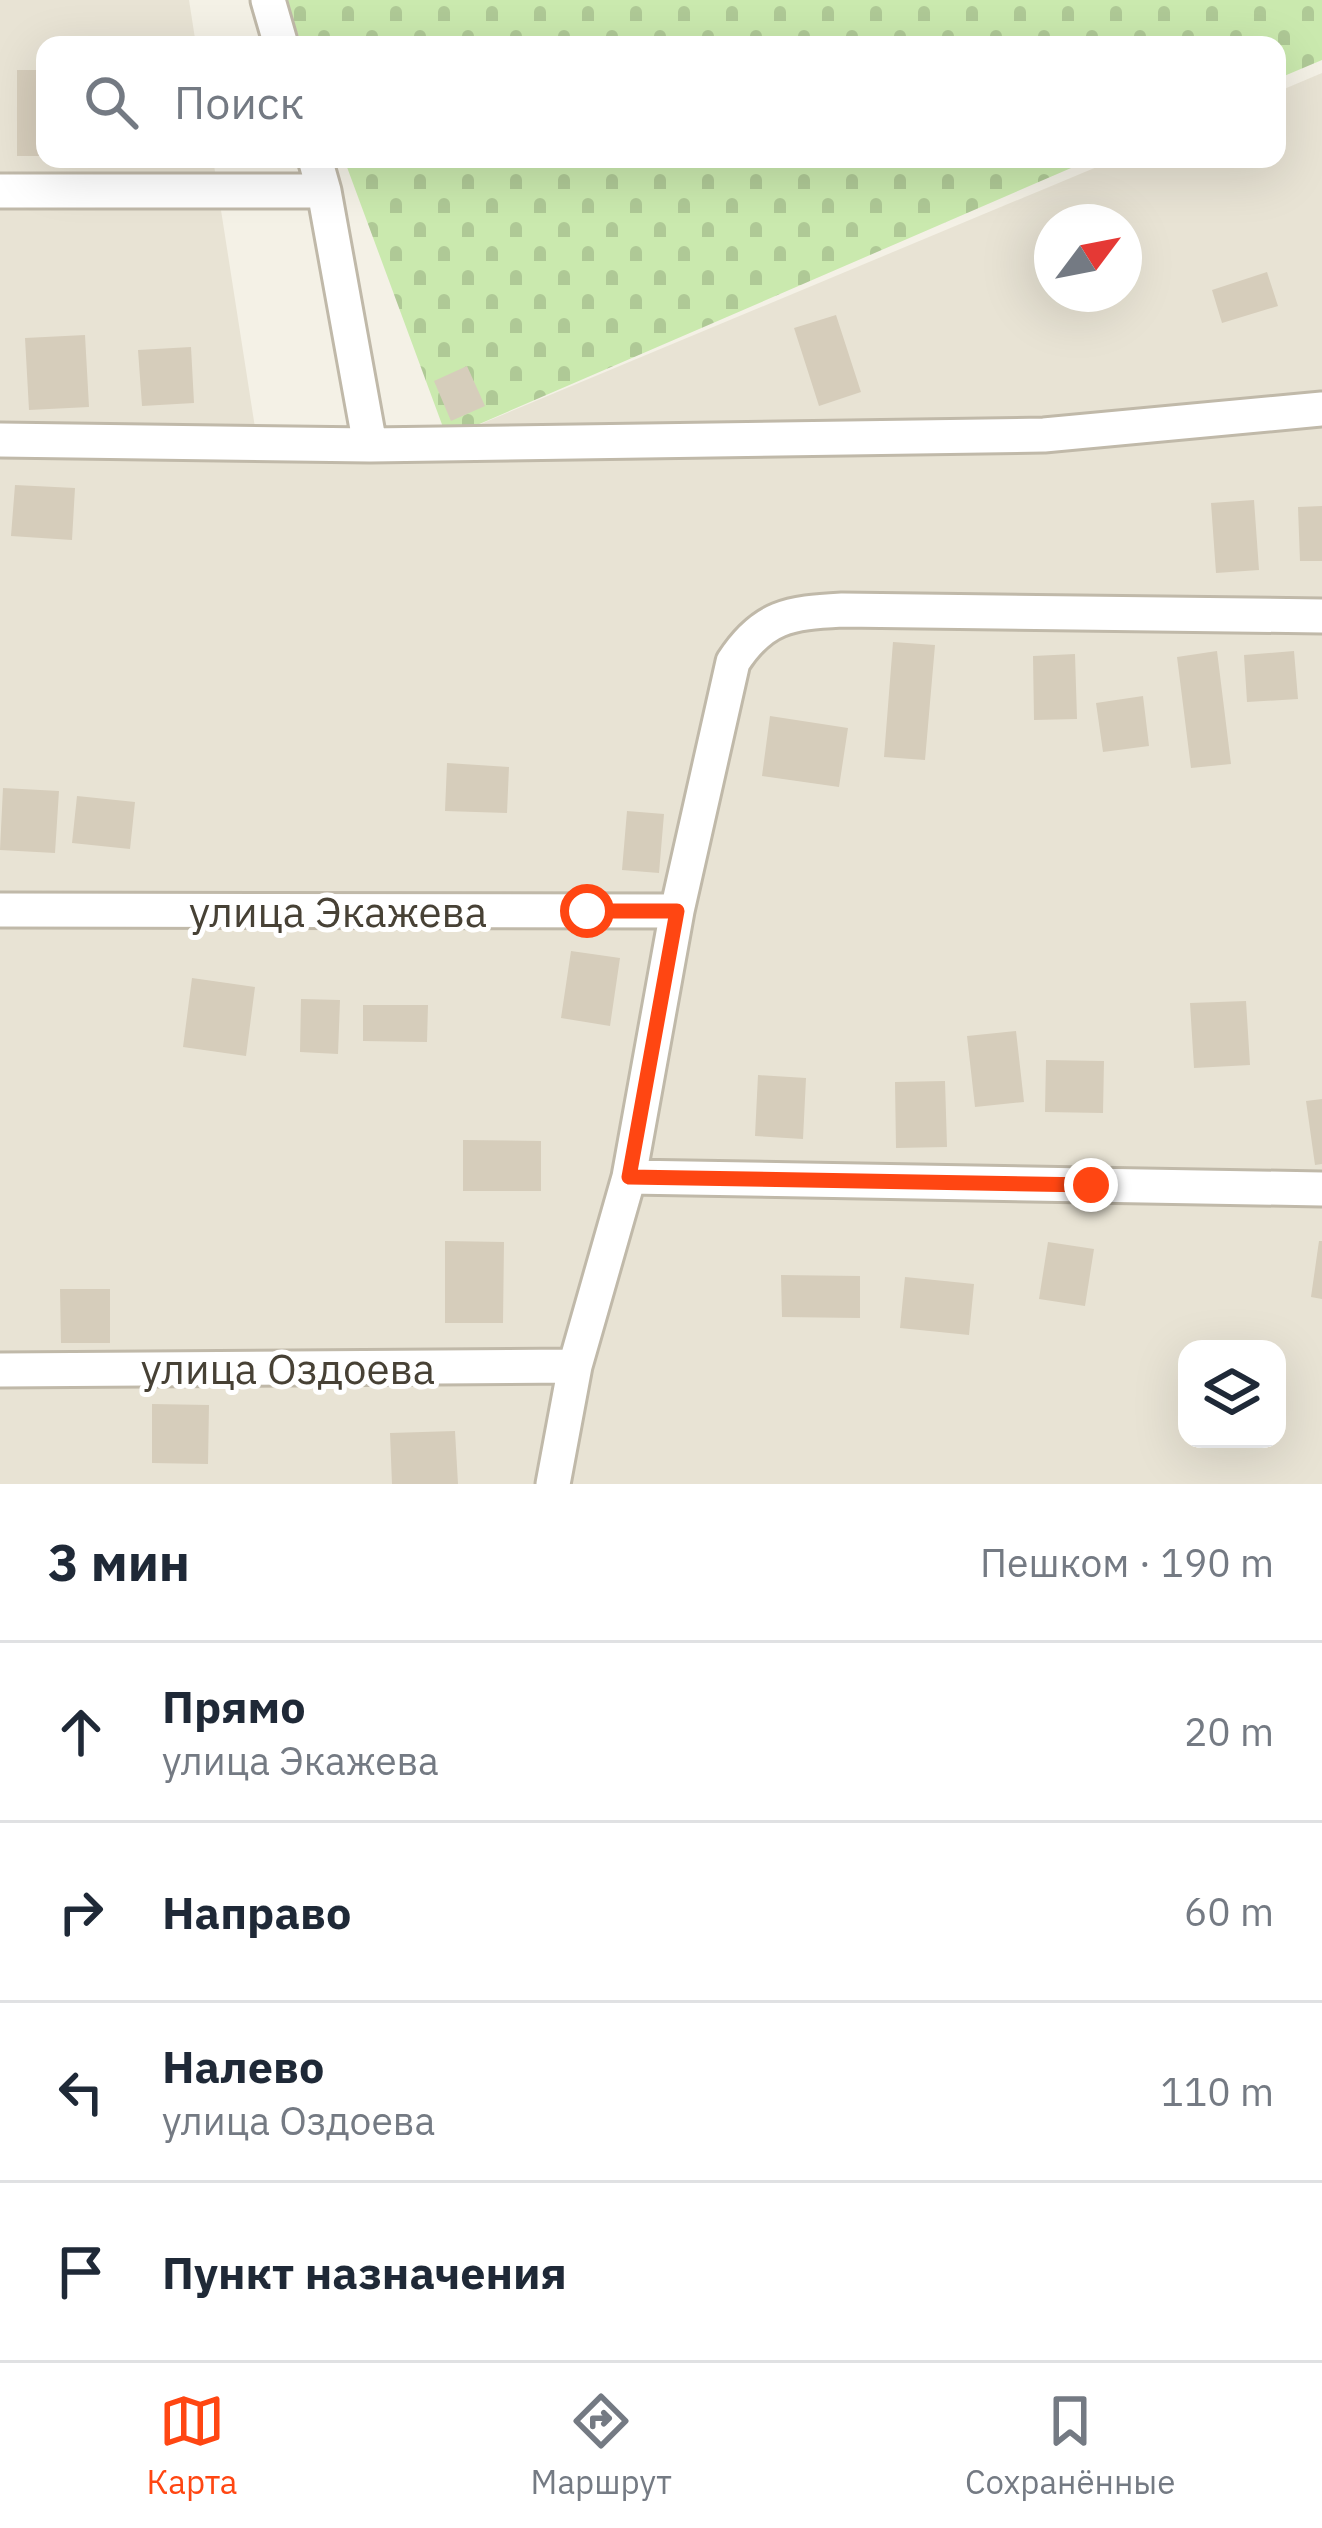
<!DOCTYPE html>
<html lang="ru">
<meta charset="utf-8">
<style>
body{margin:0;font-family:"IBM Plex Sans",sans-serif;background:#f2f2f3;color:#1f2937}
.controls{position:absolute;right:36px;bottom:36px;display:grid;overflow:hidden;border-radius:24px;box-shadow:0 12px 48px #0002}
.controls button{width:108px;height:108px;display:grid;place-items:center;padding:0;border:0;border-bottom:3px solid #e0e1e3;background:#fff;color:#1f2937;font:60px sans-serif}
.compass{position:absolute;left:1034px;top:204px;width:108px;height:108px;border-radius:50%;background:#fff;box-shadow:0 12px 48px #0002;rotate:58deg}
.stop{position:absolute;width:36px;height:36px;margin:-27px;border:9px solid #ff4612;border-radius:50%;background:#fff}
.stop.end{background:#ff4612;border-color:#fff;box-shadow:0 3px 12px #0008}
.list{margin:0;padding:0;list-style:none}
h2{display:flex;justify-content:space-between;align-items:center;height:156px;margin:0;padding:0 48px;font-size:51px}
h2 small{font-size:39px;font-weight:400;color:#747a83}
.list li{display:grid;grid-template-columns:78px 1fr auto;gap:36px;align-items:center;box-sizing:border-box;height:180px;padding:0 48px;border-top:3px solid #e0e1e3}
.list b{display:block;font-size:45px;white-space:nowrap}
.list p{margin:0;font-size:39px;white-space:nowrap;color:#747a83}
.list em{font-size:39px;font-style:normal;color:#747a83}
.icon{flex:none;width:66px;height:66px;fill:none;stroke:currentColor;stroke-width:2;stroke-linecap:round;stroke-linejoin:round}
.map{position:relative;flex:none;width:1322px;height:1484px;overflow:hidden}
.search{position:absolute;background:#fff;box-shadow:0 12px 48px #0002;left:36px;right:36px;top:36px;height:132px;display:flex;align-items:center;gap:30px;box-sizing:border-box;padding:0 42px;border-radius:24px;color:#747a83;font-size:45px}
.sheet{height:876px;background:#fff}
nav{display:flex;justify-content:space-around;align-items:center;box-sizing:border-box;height:168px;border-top:3px solid #e0e1e3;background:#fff;font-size:33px;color:#747a83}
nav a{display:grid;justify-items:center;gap:6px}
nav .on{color:#ff4612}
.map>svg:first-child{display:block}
</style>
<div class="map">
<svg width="1322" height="1484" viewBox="0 0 1322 1484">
<defs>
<pattern id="cemetery-stones" width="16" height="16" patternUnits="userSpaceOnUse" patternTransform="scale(3)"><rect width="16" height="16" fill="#cae9ae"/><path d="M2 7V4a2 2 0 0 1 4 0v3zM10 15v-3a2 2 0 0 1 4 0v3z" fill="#afc996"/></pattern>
</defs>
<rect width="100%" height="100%" fill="#f4f1e6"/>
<!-- residential -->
<path fill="#e8e3d4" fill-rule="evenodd" d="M0,0H189L196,45H45V159H213L256,434L447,438L1116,159H1277V92L1322,73V1484H0ZM1052,222H1124V294H1052ZM1187,1349H1277V1439H1187Z"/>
<!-- cemetery -->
<path fill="url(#cemetery-stones)" d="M285,0H1322V60L1277,79V45H302Z
M344,159H1092L447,438Z"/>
<!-- building -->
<path fill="#d6cdbb" d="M17,70H45V156H17Z
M1267,272L1278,306L1222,323L1212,290Z
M836,315L861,392L819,406L794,328Z
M85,335L89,407L29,410L25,338Z
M191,347L194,403L142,406L138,350Z
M467,366L485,406L451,421L434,381Z
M15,485L75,488L72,540L11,536Z
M1254,500L1259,570L1216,573L1211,503Z
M1322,506V561H1300L1298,507Z
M893,642L935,645L925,760L884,757Z
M1217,651L1231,764L1191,768L1177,657Z
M1294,651L1298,699L1247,702L1244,655Z
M1075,654L1077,719L1034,720L1033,656Z
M1143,696L1149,746L1103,752L1096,703Z
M770,716L848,728L839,787L762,776Z
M447,763L509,767L507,813L445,811Z
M3,788L59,791L55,853L0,850Z
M77,796L135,802L130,849L72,843Z
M627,811L664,814L659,873L622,870Z
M571,951L620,958L610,1026L561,1018Z
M192,978L255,987L246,1056L183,1047Z
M301,999L340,1000L338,1054L300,1052Z
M1246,1001L1250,1065L1194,1068L1190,1003Z
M363,1005H428L427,1042L363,1041Z
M1016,1031L1024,1102L975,1107L967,1036Z
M1046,1060L1104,1061L1103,1113L1045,1112Z
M758,1075L806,1078L803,1139L755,1136Z
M945,1081L947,1147L896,1148L895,1082Z
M1322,1099V1164L1315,1165L1306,1101Z
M463,1140L541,1141V1191H463Z
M445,1241L504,1242L503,1323H445Z
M1319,1241H1322V1299L1311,1297Z
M1048,1242L1094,1249L1085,1306L1039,1299Z
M781,1275L860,1276V1318L782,1317Z
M905,1277L974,1284L969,1335L900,1328Z
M60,1289H110V1343H61Z
M152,1404L209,1405L208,1464L152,1463Z
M455,1431L458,1484H392L390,1433Z"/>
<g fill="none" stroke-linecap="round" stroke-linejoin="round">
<defs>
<path id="minor" d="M268,0L281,45
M315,159L324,191L370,445
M0,191H324
M0,440L370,445L1044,435L1322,409
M0,910L677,911
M629,1177L1322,1189
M0,1370L575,1366
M553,1484L575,1366L629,1177L677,911L733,662C763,616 789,613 842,610L1322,616"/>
</defs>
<!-- minor casing -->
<use href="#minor" stroke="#c0b9a9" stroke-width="39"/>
<!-- minor -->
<use href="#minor" stroke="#fff" stroke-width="33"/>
</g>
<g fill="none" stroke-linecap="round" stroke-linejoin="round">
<!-- route -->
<path stroke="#ff4612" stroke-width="15" d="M587,911H677L629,1177L1091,1185"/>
</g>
<g text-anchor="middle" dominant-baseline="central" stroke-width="10" stroke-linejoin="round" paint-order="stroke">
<!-- street labels -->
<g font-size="42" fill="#474135" stroke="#fff">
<text x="338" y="911">улица Экажева</text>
<text x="288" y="1368">улица Оздоева</text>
</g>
</g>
</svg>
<div class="controls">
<button><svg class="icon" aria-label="layers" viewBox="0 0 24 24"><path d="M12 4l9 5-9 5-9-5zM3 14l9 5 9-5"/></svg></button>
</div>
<svg class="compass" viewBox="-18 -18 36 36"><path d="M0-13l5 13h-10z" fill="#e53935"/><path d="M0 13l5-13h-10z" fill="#747a83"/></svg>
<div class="stop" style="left:587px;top:911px"></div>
<div class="stop end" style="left:1091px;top:1185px"></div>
<div class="search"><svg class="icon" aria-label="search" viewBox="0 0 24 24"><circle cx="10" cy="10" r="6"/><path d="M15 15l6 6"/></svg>Поиск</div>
</div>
<section class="sheet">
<h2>3 мин<small>Пешком · 190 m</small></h2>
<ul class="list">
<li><svg class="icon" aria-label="ahead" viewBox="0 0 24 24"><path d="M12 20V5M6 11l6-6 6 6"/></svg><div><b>Прямо</b><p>улица Экажева</p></div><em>20 m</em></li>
<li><svg class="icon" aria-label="right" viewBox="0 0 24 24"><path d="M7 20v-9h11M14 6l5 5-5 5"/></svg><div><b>Направо</b></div><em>60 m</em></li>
<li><svg class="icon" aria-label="left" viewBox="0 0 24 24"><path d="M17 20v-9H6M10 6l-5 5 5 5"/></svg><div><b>Налево</b><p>улица Оздоева</p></div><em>110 m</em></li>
<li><svg class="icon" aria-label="arrive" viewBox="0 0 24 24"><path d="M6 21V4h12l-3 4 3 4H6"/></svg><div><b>Пункт назначения</b></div></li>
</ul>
</section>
<nav>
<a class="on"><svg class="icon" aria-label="map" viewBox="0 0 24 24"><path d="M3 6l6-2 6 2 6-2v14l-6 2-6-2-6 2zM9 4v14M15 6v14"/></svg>Карта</a>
<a><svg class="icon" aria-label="directions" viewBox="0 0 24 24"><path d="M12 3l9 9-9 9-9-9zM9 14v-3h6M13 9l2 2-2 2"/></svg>Маршрут</a>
<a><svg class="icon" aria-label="saved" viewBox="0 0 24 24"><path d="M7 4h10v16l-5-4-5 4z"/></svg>Сохранённые</a>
</nav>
